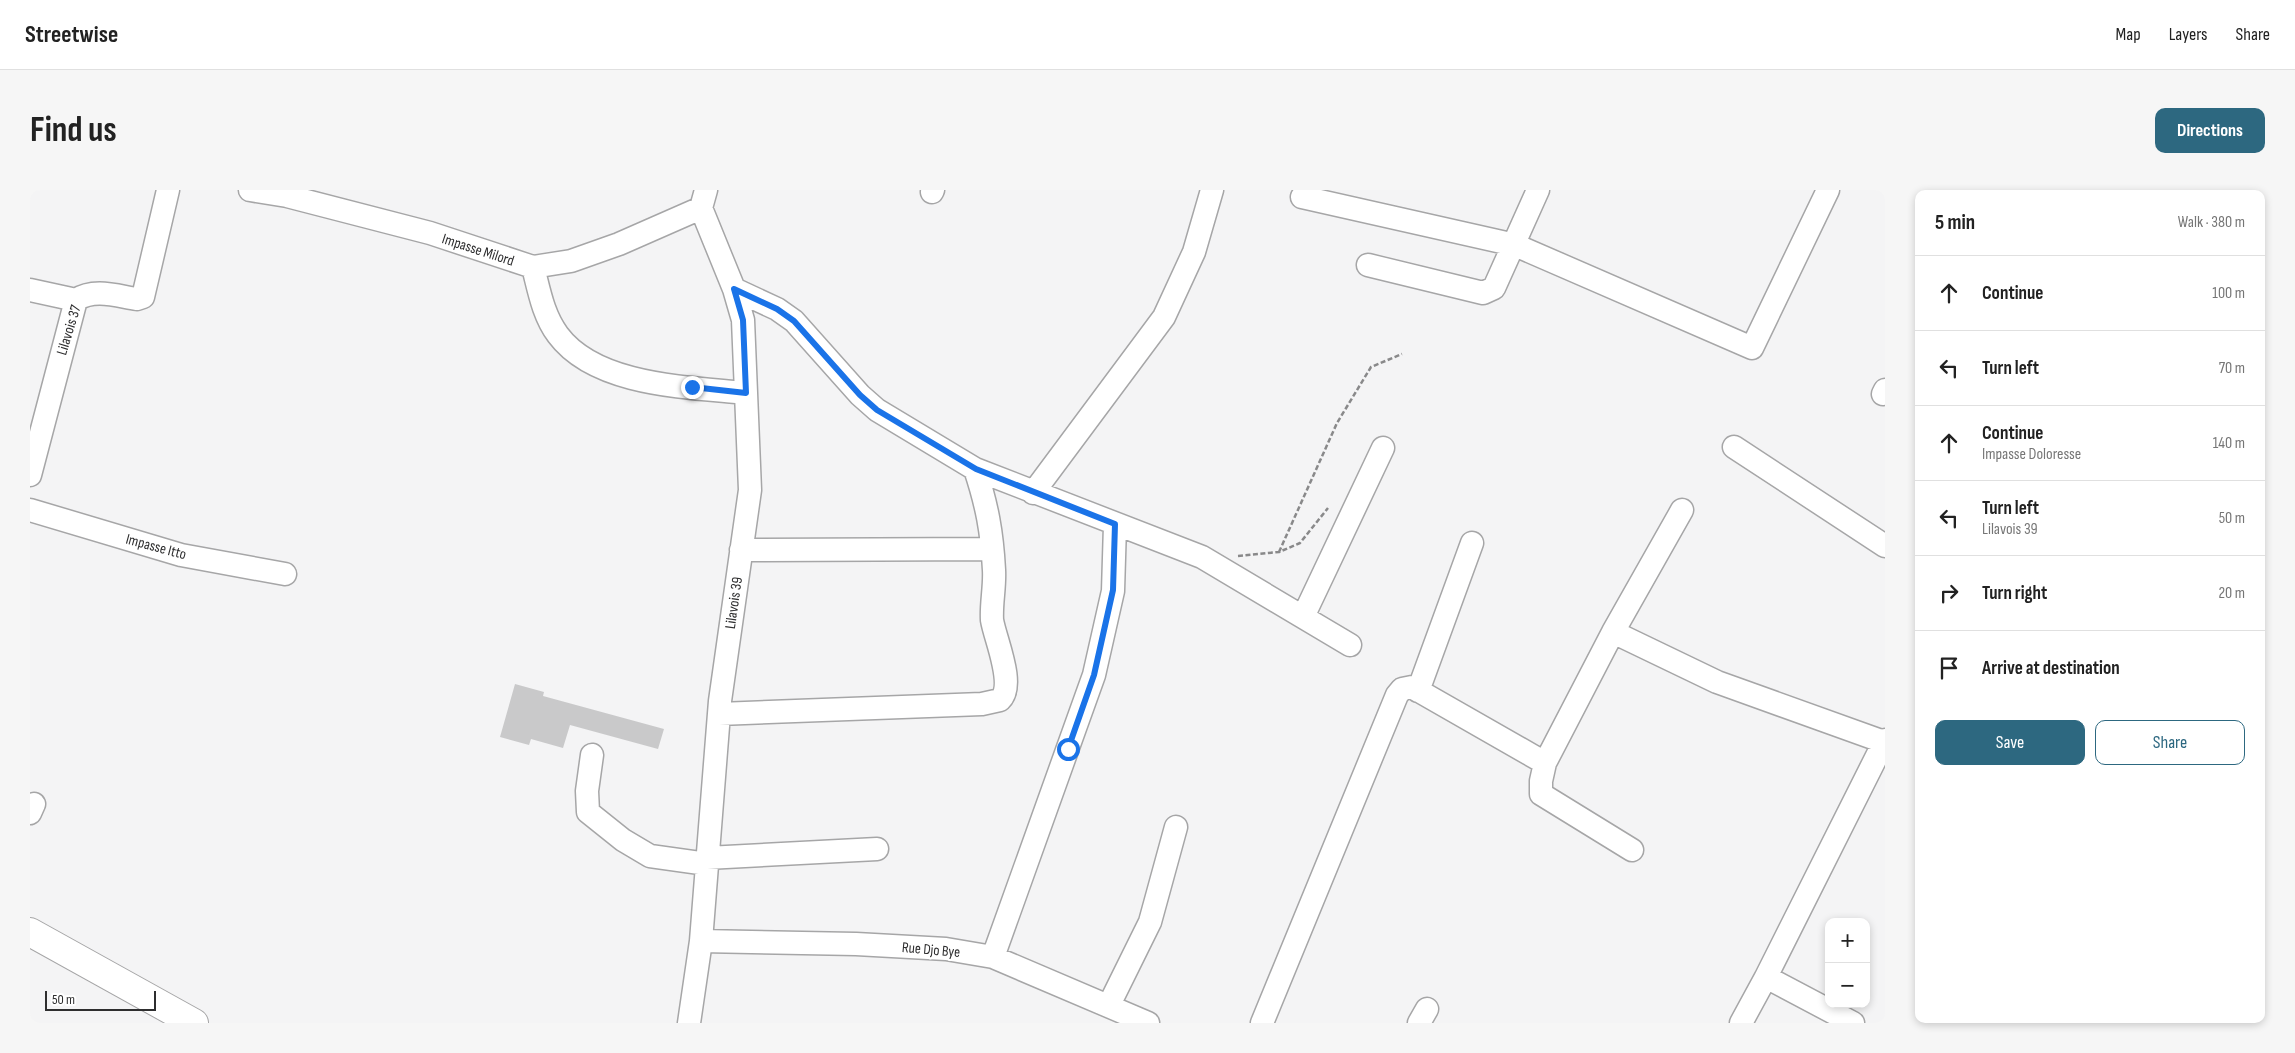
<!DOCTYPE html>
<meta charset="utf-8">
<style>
body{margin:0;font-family:"Sofia Sans Condensed",sans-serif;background:#f6f6f6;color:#222}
.controls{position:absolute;right:15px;bottom:15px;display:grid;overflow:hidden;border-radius:10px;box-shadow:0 2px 8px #0003}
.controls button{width:45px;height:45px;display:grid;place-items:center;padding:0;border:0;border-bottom:1px solid #e0e0e0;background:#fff;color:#222;font:25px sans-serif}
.scale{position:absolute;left:15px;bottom:12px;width:111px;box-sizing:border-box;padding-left:5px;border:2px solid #2e2e2f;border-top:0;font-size:14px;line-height:18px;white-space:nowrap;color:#2e2e2f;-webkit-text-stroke:4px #fff;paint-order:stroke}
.stop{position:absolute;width:15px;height:15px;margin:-11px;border:4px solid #1a73e8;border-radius:50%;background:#fff}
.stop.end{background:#1a73e8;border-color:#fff;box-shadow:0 1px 5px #0008}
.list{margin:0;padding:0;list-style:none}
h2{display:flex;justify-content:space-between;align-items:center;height:65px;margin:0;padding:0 20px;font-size:21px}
h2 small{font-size:16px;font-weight:400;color:#767676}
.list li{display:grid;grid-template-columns:32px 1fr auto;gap:15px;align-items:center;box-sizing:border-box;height:75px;padding:0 20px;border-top:1px solid #e0e0e0}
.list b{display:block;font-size:19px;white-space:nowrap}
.list p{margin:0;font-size:16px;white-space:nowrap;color:#767676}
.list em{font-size:16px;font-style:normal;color:#767676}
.actions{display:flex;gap:10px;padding:15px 20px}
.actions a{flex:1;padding:11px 0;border:1px solid #2d6880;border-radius:10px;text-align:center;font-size:18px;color:#2d6880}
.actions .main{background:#2d6880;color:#fff}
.icon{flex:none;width:28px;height:28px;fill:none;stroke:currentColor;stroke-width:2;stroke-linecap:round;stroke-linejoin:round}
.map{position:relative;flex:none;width:1855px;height:833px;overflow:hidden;border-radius:10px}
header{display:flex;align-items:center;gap:30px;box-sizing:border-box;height:70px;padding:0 25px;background:#fff;border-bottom:1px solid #e0e0e0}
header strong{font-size:24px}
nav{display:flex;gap:28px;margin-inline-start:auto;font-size:18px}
.intro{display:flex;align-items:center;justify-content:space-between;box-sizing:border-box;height:120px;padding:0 30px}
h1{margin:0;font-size:35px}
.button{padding:12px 22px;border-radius:10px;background:#2d6880;color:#fff;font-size:18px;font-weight:700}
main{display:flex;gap:30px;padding:0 30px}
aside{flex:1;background:#fff;border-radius:10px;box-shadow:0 2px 8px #0003}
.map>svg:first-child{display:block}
</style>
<header>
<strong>Streetwise</strong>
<nav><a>Map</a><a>Layers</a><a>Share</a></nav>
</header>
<div class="intro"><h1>Find us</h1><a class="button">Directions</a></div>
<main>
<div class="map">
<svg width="1855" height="833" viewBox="0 0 1855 833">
<rect width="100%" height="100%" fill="#f4f4f5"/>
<!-- building -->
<path fill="#c9c9ca" d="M485,494L514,502L513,506L634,539L628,559L540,535L533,558L501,549L499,555L470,547Z"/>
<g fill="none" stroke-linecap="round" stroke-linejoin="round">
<defs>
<path id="minor" d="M220,0L257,6L400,43L503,77L541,71L589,54L671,18
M902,2L903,0
M1272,7L1485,55L1722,158L1798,0
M1338,75L1453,103L1464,98L1508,0
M503,77C509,100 513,125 528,145C566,196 657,197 716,203
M704,99L747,119L764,131L830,205L847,220L945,279L1172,367L1320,455
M0,100L46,110
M1853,204L1855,200
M1704,257L1855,356
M0,285L46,110C64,98 87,106 107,109L113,107L138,0
M1003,303L1134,127L1164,62L1182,0
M0,320L151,365L255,384
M711,360L962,359
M1273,427L1353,258
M1583,442L1687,492L1854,552
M1388,501L1442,353
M689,524L952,514L970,510C986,495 965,449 962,430C961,413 965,397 964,380C962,342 957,315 945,279
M562,565L557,601L558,622L593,650L620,666L677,674
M0,623L4,614
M1602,660L1511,604V591L1515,573L1583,442L1652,320
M677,668L847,659
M671,751L826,754L916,759L963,767L1118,833
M963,767L1064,485L1083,401L1085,335
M1079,815L1120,732L1146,637
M659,833L671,751L690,511L720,300L713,130L704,99L671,18L676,0
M1232,833L1367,505L1372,499L1382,497L1515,573
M1389,833L1397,819
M1711,833L1736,787
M1823,833L1736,787L1855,550"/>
<path id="major" d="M0,742L164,833"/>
</defs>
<!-- minor casing -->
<use href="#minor" stroke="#a6a6a7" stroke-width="25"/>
<!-- major casing -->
<use href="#major" stroke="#a6a6a7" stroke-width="30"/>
<!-- path -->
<path stroke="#89898a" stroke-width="2.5" stroke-dasharray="5 2.5" stroke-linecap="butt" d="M1249,362L1307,233L1341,177L1372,164
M1208,366L1249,362L1270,353L1298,318"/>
<!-- minor -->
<use href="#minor" stroke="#fff" stroke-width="22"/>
<!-- major -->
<use href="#major" stroke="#fff" stroke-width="28"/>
</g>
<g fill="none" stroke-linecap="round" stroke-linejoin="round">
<!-- route -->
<path stroke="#1a73e8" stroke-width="6" d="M662,197L716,203L713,130L704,99L747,119L764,131L830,205L847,220L946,279L1085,334L1083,400L1064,485L1038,559"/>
</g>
<g text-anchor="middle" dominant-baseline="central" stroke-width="4" stroke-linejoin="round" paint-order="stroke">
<!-- street labels -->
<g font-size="15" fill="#2e2e2f" stroke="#fff">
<text transform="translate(448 60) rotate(18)">Impasse Milord</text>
<text transform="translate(39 140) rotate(-73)">Lilavois 37</text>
<text transform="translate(126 357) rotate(15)">Impasse Itto</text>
<text transform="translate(704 413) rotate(-82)">Lilavois 39</text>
<text transform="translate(901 760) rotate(5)">Rue Djo Bye</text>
</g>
</g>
</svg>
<div class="controls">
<button>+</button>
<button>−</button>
</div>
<div class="scale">50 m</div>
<div class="stop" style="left:1038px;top:559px"></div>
<div class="stop end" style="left:662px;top:197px"></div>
</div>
<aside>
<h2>5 min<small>Walk · 380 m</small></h2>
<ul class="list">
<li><svg class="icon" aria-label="ahead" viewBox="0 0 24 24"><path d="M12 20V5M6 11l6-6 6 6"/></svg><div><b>Continue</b></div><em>100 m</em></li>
<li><svg class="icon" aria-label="left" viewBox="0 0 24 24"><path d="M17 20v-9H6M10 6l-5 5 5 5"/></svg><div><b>Turn left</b></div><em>70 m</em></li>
<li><svg class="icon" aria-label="ahead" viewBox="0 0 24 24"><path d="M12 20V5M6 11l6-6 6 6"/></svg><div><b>Continue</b><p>Impasse Doloresse</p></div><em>140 m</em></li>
<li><svg class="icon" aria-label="left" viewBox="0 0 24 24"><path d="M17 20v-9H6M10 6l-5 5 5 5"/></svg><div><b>Turn left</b><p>Lilavois 39</p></div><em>50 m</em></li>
<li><svg class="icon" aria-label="right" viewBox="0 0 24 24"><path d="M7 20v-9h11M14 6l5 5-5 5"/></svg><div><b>Turn right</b></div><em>20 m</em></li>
<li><svg class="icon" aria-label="arrive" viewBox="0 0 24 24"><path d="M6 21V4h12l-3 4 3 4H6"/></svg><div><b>Arrive at destination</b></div></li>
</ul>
<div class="actions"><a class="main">Save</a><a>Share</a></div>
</aside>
</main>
